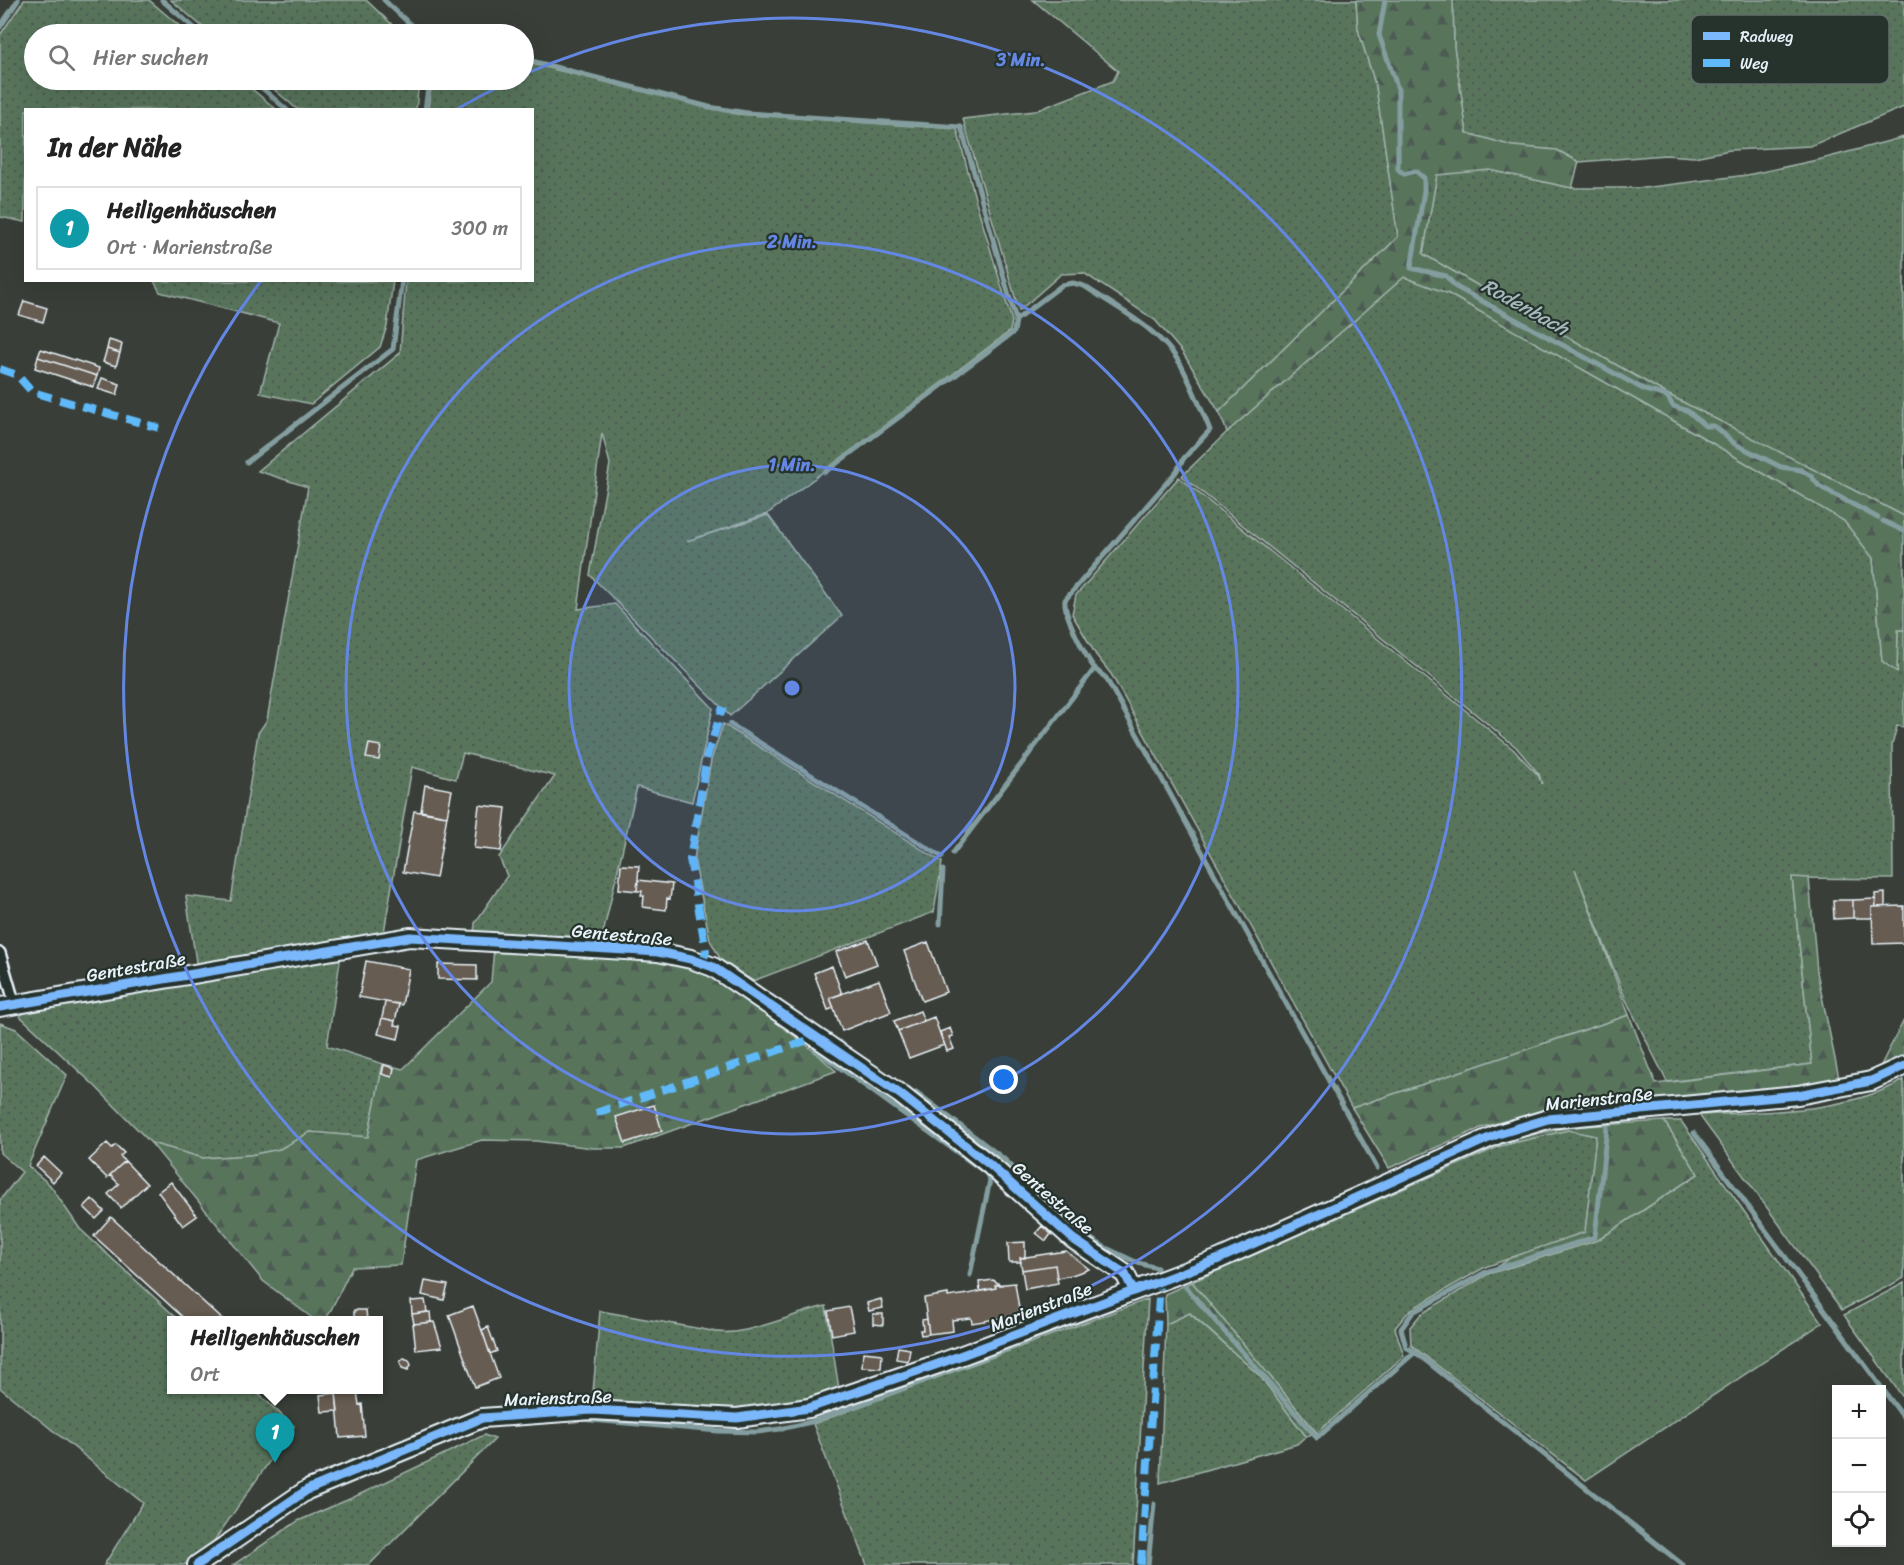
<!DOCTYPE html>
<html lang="de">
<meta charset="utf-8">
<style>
body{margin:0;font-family:Sriracha,sans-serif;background:#f6f6f6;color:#222}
.controls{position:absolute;right:18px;bottom:18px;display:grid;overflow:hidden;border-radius:0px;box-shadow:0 6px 24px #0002}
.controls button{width:54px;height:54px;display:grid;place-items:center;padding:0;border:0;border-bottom:2px solid #e0e0e0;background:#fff;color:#222;font:30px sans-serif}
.you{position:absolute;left:1004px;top:1080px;width:21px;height:21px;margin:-15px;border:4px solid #fff;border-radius:50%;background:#1a73e8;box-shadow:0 0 0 9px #1a73e833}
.badge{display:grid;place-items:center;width:39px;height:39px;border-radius:50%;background:#857141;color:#fff;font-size:20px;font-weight:700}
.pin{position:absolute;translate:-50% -50px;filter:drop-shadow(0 2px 3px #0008)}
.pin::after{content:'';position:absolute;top:32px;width:21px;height:18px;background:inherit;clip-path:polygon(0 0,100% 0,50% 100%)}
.popup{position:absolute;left:167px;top:1316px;width:216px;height:78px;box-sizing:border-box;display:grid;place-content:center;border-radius:0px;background:#fff;filter:drop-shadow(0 2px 4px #0005);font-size:20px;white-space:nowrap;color:#767676}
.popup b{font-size:22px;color:#222}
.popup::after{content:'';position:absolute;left:50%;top:100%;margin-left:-12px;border:12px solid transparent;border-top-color:#fff}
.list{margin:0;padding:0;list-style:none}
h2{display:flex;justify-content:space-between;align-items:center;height:78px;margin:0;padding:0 24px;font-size:26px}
h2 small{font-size:20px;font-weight:400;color:#767676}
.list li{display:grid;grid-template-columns:39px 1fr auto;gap:18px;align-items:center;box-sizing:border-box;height:84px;margin:0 12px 12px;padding:0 12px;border:2px solid #e0e0e0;border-radius:0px}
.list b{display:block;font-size:22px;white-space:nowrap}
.list p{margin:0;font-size:20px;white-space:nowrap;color:#767676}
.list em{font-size:20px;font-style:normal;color:#767676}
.icon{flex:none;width:33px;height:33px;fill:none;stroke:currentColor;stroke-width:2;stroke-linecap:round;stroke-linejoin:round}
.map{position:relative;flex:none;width:1904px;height:1565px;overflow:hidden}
.search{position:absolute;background:#fff;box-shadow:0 6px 24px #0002;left:24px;top:24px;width:510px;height:66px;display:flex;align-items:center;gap:15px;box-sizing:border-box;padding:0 21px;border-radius:33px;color:#767676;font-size:22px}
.panel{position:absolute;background:#fff;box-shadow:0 6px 24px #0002;left:24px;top:108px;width:510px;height:174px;border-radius:0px}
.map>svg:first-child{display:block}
</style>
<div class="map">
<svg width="1904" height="1565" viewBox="0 0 1904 1565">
<defs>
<pattern id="grass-dots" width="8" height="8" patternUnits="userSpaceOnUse" patternTransform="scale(1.5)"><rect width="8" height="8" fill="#58745b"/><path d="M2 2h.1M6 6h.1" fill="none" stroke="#4e5c52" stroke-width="1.8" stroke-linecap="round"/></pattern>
<pattern id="forest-firs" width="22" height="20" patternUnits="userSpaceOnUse" patternTransform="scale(1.5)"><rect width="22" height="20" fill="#58745b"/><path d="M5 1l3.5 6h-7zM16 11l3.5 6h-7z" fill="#4e5c52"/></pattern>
</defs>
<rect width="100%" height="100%" fill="#393f38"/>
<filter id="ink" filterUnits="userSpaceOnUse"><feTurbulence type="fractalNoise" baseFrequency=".0167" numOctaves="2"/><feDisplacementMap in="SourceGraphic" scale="12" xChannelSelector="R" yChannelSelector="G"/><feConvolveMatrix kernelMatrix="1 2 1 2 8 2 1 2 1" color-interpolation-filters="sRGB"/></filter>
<g filter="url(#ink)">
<!-- grass -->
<path fill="url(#grass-dots)" stroke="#a0b2aa" stroke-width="1.5" d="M24,0H149L189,34H34V80H241L276,109L26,110L25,222L0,217V35Z
M171,0H366L402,34H211Z
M1033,0H1356L1358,29L1376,87L1398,237L1219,412L1183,353L1155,320L1084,273L1061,274L1019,311L963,119L1035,111L1113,81L1118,71Z
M1453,0H1904V107L1810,146L1730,150L1694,157L1665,155L1579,162L1557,150L1512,146L1467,133L1454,47Z
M524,62L736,114L957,129L975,198L1012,321L1010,331L767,514L687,541L768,515L842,616L730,716L590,575L610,464L602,433L578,609L615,604L713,708L692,802L637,787L602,938L474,934L475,923L507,876L499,857L555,776L463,753L456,779L412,767L384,932L197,968L186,896L231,901L258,733L267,720L308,487L258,471L400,353L406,281L532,280V110L428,109L432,80H524Z
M263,80H419L416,110L297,109Z
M1904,137V516L1667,394L1423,254L1437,174L1490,170L1572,188H1643L1747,175L1822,159Z
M1404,277L1447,293L1697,434L1844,521L1873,558L1882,661L1897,671L1898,630H1904V727L1897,726L1892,745L1893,879L1792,878L1812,1064L1667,1082L1625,998L1575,869L1629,1015L1352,1108L1111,674L1096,655L1072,614L1076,595L1179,477L1513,749L1538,775L1542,784L1539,774L1516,747L1182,476L1227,432Z
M154,281H393L387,326L380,347L311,404L260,393L279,323L160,292Z
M723,724L942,862L934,912L753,981L721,960L710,940L694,859L711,760Z
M341,955L327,1046L383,1064L368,1137L310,1132L280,1149L250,1155L203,1158L151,1143L96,1087L20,1016L30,1009Z
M0,1023L16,1029L67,1075L28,1166L50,1185L80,1229L179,1320H172V1390H254L294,1426L207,1551L184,1565H104L143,1503L0,1388V1200L22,1172L0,1153Z
M1904,1080V1278L1842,1310L1699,1115C1767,1111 1843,1114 1904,1080Z
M1664,1121H1681L1822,1323L1586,1480L1411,1345L1410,1327L1421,1314L1488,1274L1598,1240L1698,1174Z
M1568,1130L1596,1136L1585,1232L1485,1267L1410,1310L1395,1328L1404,1356L1317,1433L1192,1282L1500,1146Z
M1904,1283V1399L1844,1315Z
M1148,1299L1133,1565H867L813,1424Z
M826,1306L839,1389C761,1420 675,1408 592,1404L600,1311L707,1330C739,1341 792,1313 826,1306Z
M1189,1313L1260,1376L1306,1436L1297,1444L1160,1483L1166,1324Z
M484,1435L495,1439L369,1565H233L298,1521L352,1498Z"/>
<!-- forest -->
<path fill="url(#forest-firs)" stroke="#a0b2aa" stroke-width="1.5" d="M1356,0H1453L1454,47L1467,133L1512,146L1557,150L1579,162L1572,188L1490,170L1437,175L1423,254L1667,394L1904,516V630H1898L1897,672L1882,661L1873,558L1844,521L1697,434L1447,293L1404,277L1227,432L1219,412L1398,237L1376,87L1358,29Z
M1792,877L1809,878L1817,972L1840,1083L1544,1111L1483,1127L1389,1168L1352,1108L1629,1015L1656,1084L1812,1064Z
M494,948L658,958L712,974L809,1047L836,1071L624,1148H593L536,1141L482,1140L416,1160L401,1265L352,1267L326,1320H315L263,1281L151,1143L203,1158L250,1155L280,1149L310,1132L368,1137L383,1064L403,1069L491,982Z
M1904,1020V1058L1878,1071Z
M1664,1121L1698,1174L1598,1240L1488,1274L1510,1258L1585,1232L1596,1136L1568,1130L1500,1146L1370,1203L1377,1196L1498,1142L1569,1127Z
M1192,1282L1317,1433L1306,1436L1260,1376L1190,1313L1166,1324L1165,1294Z"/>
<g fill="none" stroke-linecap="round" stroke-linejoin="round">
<!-- stream -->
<path stroke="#849ea0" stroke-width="5" d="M162,0L201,34
M384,0L413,27L433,34
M1385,0L1379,35L1398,89V169L1404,174L1416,171L1424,178V191L1411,268L1446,276L1456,287L1645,390L1667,396L1673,406L1688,411L1705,426H1714L1735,444L1781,467L1801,470L1811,476L1819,486L1878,518
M0,27L18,0
M524,59L709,107L747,113L961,127L1016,320L1014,332L825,472
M253,80L287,110
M425,110L429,80
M1016,320L1062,285L1073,283L1084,286C1117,308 1160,329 1181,365C1192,386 1201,408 1210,430L1184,458L1176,472L1065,600C1063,614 1086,657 1095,669C1098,672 1103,675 1106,678L1377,1168
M247,462L393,349L402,280
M1883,521L1904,531
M730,724L942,857
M953,853L1095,668
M940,924L943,870
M814,1049L986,1173L990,1180L970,1275
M916,1092L1004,1159L1078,1231L1104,1247L1138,1263L1157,1268
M1694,1133L1904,1418
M1185,1286L1317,1438L1415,1352L1683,1565
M1415,1352L1406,1347L1401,1329L1413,1312L1486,1272L1595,1237L1607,1127
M580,1419L718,1431L757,1432L780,1429L811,1422L856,1406L1121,1305
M1148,1565L1154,1504"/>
</g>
<!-- building -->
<path fill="#665c51" stroke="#e8f1f8" stroke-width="1.5" d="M24,301L47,308L43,322L19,315Z
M109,340L122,344L120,353L107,349Z
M41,349L99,368L97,376L38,357Z
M107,349L120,353L116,366L103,362Z
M38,357L97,376L93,387L35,368Z
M102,378L120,384L117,395L98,389Z
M369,744L381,746L379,760L366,758Z
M425,785L452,790L447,816L421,811Z
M479,805L506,808L501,851L474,848Z
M414,811L447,816L436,878L403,872Z
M621,865L639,866L637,891L619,889Z
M638,880L672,884L670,899L667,898L666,910L643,907L644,896H641L642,891H637Z
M1885,893V907H1876L1875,894Z
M1875,899L1876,907H1872V918H1853V900Z
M1833,900H1853V918L1834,919Z
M1904,906V943L1873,944L1872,907Z
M868,940L877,964L845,976L836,952Z
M928,942L946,992L922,1001L904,951Z
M366,961L409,969L402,1005L359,997Z
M438,964L477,965V980L438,979Z
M832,966L842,994L830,998L834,1008L828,1010L814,973Z
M879,980L891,1012L842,1031L830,998Z
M385,1002L399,1004L395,1021L382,1018Z
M920,1011L924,1021L898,1031L894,1021Z
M934,1017L944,1045L909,1058L898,1031Z
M382,1018L395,1021L394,1025L401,1026L398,1039L378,1034Z
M950,1028L953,1036L949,1037L954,1049L947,1051L940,1032Z
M384,1065L394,1068L392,1077L382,1074Z
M654,1105L662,1131L625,1143L616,1117Z
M107,1143L112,1148L116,1145L124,1153L120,1156L125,1161L107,1178L89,1160Z
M44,1157L61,1173L53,1182L36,1166Z
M125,1161L147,1184L121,1208L108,1194L119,1184L110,1175Z
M171,1182L197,1216L183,1226L158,1192Z
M92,1199L104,1211L96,1219L84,1207Z
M111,1217L223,1320H186L94,1236Z
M1042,1226L1051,1234L1046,1241L1036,1233Z
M1025,1242V1258H1020L1021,1262H1009L1008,1243Z
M1066,1251L1089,1269L1072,1275L1057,1278L1055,1265L1022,1270L1020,1258Z
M1055,1265L1058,1283L1025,1289L1022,1270Z
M993,1280L1001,1285H995L996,1288L980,1291L979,1282Z
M425,1281L448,1285L444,1300L422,1295Z
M1015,1283L1020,1315L972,1323L971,1318L952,1320L953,1331L929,1334L924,1298L948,1294V1297L968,1294L996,1288L995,1285Z
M881,1299L883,1308L869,1311L867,1303Z
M425,1300L427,1312L412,1314L411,1301Z
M473,1306L499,1378L475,1387L449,1315Z
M849,1307L854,1331L832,1335L828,1311Z
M354,1310H366L367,1320H354Z
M430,1312L431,1322L414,1324L412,1314Z
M873,1314H883V1325L873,1324Z
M927,1319L929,1334L921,1335L920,1330H923L922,1320Z
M434,1322L442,1347L416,1350L413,1324Z
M488,1327L497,1351L490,1354L482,1330Z
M898,1347L910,1349L908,1361L896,1359Z
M863,1352L882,1354L881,1368L862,1367Z
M404,1358L409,1360L411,1365L408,1370L402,1368L400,1362Z
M357,1391L359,1405L362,1404L365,1436L340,1438L336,1393Z
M336,1393L338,1411L322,1412L320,1395Z"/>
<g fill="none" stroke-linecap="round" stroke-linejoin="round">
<defs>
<path id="lane" d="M0,953L15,1005"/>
<path id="street" d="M0,1007L410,937L658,952L691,959L713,967L900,1094L990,1165L1073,1239L1125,1274L1133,1290
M197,1565L307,1490L482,1418L592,1410L737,1418L809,1408L938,1364L1219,1259L1498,1134L1548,1119L1798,1095L1871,1081L1904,1066"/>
</defs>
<!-- lane casing -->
<use href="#lane" stroke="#e8f1f8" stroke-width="14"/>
<!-- street casing -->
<use href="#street" stroke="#e8f1f8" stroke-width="22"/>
<!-- lane -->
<use href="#lane" stroke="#26332d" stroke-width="9"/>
<!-- street -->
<use href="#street" stroke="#26332d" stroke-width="18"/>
<!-- quiet -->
<path stroke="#60bafa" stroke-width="8" stroke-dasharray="15 8" stroke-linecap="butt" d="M0,369L17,375L32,392L159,428
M703,963L706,951L690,859L707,756L723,707
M596,1113L817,1037
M1141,1565L1159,1298L1158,1281"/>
<defs>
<path id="cycleway" d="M0,1007L410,937L658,952L691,959L713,967L900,1094L990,1165L1073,1239L1125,1274L1133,1290
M197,1565L307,1490L482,1418L592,1410L737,1418L809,1408L938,1364L1219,1259L1498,1134L1548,1119L1798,1095L1871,1081L1904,1066"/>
</defs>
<!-- cycleway casing -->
<use href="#cycleway" stroke="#26332d" stroke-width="13"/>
<!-- cycleway -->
<use href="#cycleway" stroke="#7ab7fb" stroke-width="9"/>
</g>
</g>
<!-- distance rings -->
<circle cx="792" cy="688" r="223" fill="#6487e3" fill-opacity=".12"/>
<g fill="none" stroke="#6487e3" stroke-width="3">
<circle cx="792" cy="688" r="223"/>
<circle cx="792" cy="688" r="446"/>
<path d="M457 109A669 669 0 0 1 509 82M525 74A669 669 0 1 1 261 281"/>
</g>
<g text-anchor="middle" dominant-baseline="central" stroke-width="4.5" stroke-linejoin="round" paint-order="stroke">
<!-- street labels -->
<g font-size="18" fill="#e8f1f8" stroke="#26332d">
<text transform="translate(622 935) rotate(5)">Gentestraße</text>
<text transform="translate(136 967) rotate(-10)">Gentestraße</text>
<text transform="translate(1599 1099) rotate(-6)">Marienstraße</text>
<text transform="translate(1053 1198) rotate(41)">Gentestraße</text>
<text transform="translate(1041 1307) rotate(-21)">Marienstraße</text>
<text transform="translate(558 1398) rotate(-2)">Marienstraße</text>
</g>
<!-- water labels -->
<g font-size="20" font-style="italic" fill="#a6babd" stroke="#26332d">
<text transform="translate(1525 307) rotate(29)">Rodenbach</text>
</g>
</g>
<!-- legend -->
<rect x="1691" y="15" width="198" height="69" rx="9" fill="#26332d" stroke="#606c6a" stroke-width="1.5"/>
<rect x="1703" y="32" width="27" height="8" fill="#7ab7fb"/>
<rect x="1703" y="59" width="27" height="8" fill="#60bafa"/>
<g font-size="16" fill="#e8f1f8">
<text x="1740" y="42">Radweg</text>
<text x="1740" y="69">Weg</text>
</g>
<circle cx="792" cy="688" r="9" fill="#6487e3" stroke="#26332d" stroke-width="3"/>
<g font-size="18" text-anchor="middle" font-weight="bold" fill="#6487e3" stroke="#26332d" stroke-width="4.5" stroke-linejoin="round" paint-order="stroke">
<text x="1021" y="66">3 Min.</text>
<text x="792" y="248">2 Min.</text>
<text x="792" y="471">1 Min.</text>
</g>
</svg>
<div class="controls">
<button>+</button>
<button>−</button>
<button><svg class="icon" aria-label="locate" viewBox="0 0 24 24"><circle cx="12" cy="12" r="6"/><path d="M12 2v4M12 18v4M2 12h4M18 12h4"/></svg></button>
</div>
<div class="you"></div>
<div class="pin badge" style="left:275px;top:1463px;background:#0f9aa8">1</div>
<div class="popup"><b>Heiligenhäuschen</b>Ort</div>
<div class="search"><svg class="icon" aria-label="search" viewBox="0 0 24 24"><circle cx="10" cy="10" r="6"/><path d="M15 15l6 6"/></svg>Hier suchen</div>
<section class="panel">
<h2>In der Nähe<small></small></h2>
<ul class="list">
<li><span class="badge" style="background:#0f9aa8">1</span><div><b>Heiligenhäuschen</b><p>Ort · Marienstraße</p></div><em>300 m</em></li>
</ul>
</section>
</div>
